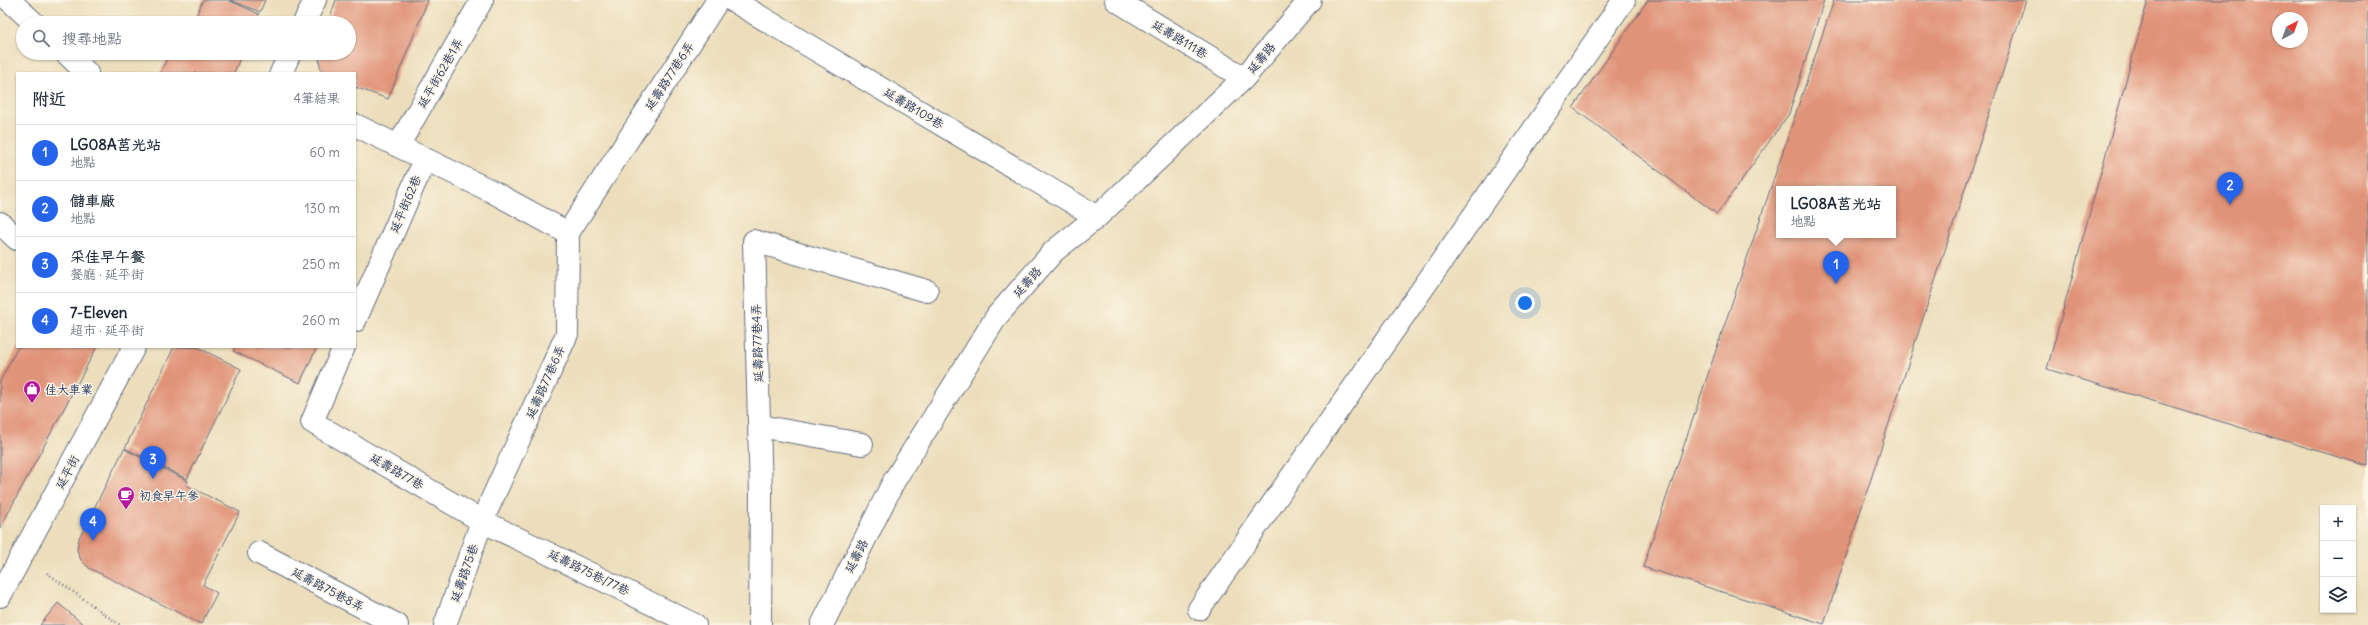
<!DOCTYPE html>
<html lang="zh-TW">
<meta charset="utf-8">
<style>
body{margin:0;font-family:Delius,"LXGW WenKai TC",sans-serif;background:#f2f2f3;color:#1f2937}
.controls{position:absolute;right:12px;bottom:12px;display:grid;overflow:hidden;border-radius:0px;box-shadow:0 1px 3px #0004}
.controls button{width:36px;height:36px;display:grid;place-items:center;padding:0;border:0;border-bottom:1px solid #e0e1e3;background:#fff;color:#1f2937;font:20px sans-serif}
.compass{position:absolute;left:2272px;top:12px;width:36px;height:36px;border-radius:50%;background:#fff;box-shadow:0 1px 3px #0004;rotate:41deg}
.you{position:absolute;left:1525px;top:303px;width:14px;height:14px;margin:-10px;border:3px solid #fff;border-radius:50%;background:#1a73e8;box-shadow:0 0 0 6px #1a73e833}
.badge{display:grid;place-items:center;width:26px;height:26px;border-radius:50%;background:#2563eb;color:#fff;font-size:13px;font-weight:700}
.pin{position:absolute;translate:-50% -33px;filter:drop-shadow(0 1px 2px #0008)}
.pin::after{content:'';position:absolute;top:21px;width:14px;height:12px;background:inherit;clip-path:polygon(0 0,100% 0,50% 100%)}
.popup{position:absolute;left:1776px;top:186px;width:120px;height:52px;box-sizing:border-box;display:grid;place-content:center;border-radius:0px;background:#fff;filter:drop-shadow(0 1px 3px #0005);font-size:13px;white-space:nowrap;color:#747a83}
.popup b{font-size:15px;color:#1f2937}
.popup::after{content:'';position:absolute;left:50%;top:100%;margin-left:-8px;border:8px solid transparent;border-top-color:#fff}
.list{margin:0;padding:0;list-style:none}
h2{display:flex;justify-content:space-between;align-items:center;height:52px;margin:0;padding:0 16px;font-size:17px}
h2 small{font-size:13px;font-weight:400;color:#747a83}
.list li{display:grid;grid-template-columns:26px 1fr auto;gap:12px;align-items:center;box-sizing:border-box;height:56px;padding:0 16px;border-top:1px solid #e0e1e3}
.list b{display:block;font-size:15px;white-space:nowrap}
.list p{margin:0;font-size:13px;white-space:nowrap;color:#747a83}
.list em{font-size:13px;font-style:normal;color:#747a83}
.icon{flex:none;width:22px;height:22px;fill:none;stroke:currentColor;stroke-width:2;stroke-linecap:round;stroke-linejoin:round}
.map{position:relative;flex:none;width:2368px;height:625px;overflow:hidden}
.search{position:absolute;background:#fff;box-shadow:0 1px 3px #0004;left:16px;top:16px;width:340px;height:44px;display:flex;align-items:center;gap:10px;box-sizing:border-box;padding:0 14px;border-radius:22px;color:#747a83;font-size:15px}
.panel{position:absolute;background:#fff;box-shadow:0 1px 3px #0004;left:16px;top:72px;width:340px;height:276px;border-radius:0px}
.map>svg:first-child{display:block}
</style>
<div class="map">
<svg width="2368" height="625" viewBox="0 0 2368 625">
<rect width="100%" height="100%" fill="#fcf5e5"/>
<filter id="ink" filterUnits="userSpaceOnUse"><feTurbulence type="fractalNoise" baseFrequency=".025" numOctaves="2"/><feDisplacementMap in="SourceGraphic" scale="8" xChannelSelector="R" yChannelSelector="G"/><feConvolveMatrix kernelMatrix="1 2 1 2 8 2 1 2 1" color-interpolation-filters="sRGB"/></filter>
<filter id="wash" filterUnits="userSpaceOnUse"><feTurbulence type="fractalNoise" baseFrequency=".012" numOctaves="4" result="noise"/><feDisplacementMap in="SourceGraphic" scale="16" xChannelSelector="R" yChannelSelector="G"/><feGaussianBlur stdDeviation="0.9" result="paint"/><feColorMatrix in="noise" values="0 0 0 0 0 0 0 0 0 0 0 0 0 0 0 0 0 1.4 0 .05"/><feComposite in="paint" operator="in"/></filter>
<g filter="url(#wash)">
<rect width="100%" height="100%" fill="#ecdebb"/>
<g id="blocks">
<!-- building -->
<path fill="#e09378" fill-rule="evenodd" d="M203,0H228L259,14L255,23H193Z
M230,0H265L260,12Z
M336,0H428L388,99L355,87V73H325L320,67L319,53H349V23H328Z
M1648,0H1824L1789,114L1717,214L1573,108Z
M1834,0H2026L1824,624L1643,567ZM1779,189H1893V235H1779Z
M2148,0H2368V466L2047,369ZM2278,18H2302V42H2278Z
M170,53H242L234,73H160Z
M18,347H97L0,528V381Z
M174,347H197L241,369L187,479L125,448Z
M235,347H317L300,383L233,351Z
M124,449L188,481L186,485L240,512L203,585L217,593L201,624L89,568L81,560L77,550L79,538Z
M58,603L84,625H40Z"/>
</g>
</g>
<g filter="url(#ink)">
<use href="#blocks" fill-opacity="0" stroke="#646c7f" stroke-width="1"/>
<g fill="none" stroke-linecap="round" stroke-linejoin="round">
<defs>
<path id="minor" d="M9,0L34,23
M732,0L1097,217
M1116,0L1244,78
M304,23L315,0
M66,53L87,73
M281,73L290,53
M355,125L425,159L355,321
M398,146L482,0
M425,159L493,192L568,233L567,334L482,521L445,625
M0,223L17,239
M568,233L718,0
M344,347L312,422L482,521L695,625
M759,426L862,444
M259,553L397,625
M0,596L134,347
M1199,609L1624,0
M760,625L761,494L754,241L927,291
M822,625L894,481L997,316L1054,251L1097,217L1244,78L1310,0"/>
</defs>
<!-- minor casing -->
<use href="#minor" stroke="#646c7f" stroke-width="24"/>
<!-- path -->
<path stroke="#646c7f" stroke-width="2.5" stroke-dasharray="1 3" stroke-linecap="butt" d="M47,573L120,625"/>
<!-- minor -->
<use href="#minor" stroke="#fff" stroke-width="22"/>
</g>
</g>
<!-- icons -->
<defs>
<symbol id="shop-pin" viewBox="-11 -11 22 30"><path d="M0 17L-7.5 6A9.5 9.5 0 1 1 7.5 6Z" fill="#b5179e" stroke="#fcf5e5"/><path d="M-5-2.5h2.3a2.7 3.5 0 0 1 5.4 0H5L5.5 6h-11ZM-1.5-2.5h3a1.5 2.3 0 0 0-3 0Z" fill="#fff"/></symbol>
<symbol id="cafe-pin" viewBox="-11 -11 22 30"><path d="M0 17L-7.5 6A9.5 9.5 0 1 1 7.5 6Z" fill="#b5179e" stroke="#fcf5e5"/><path d="M-5.5-4.5H6V0H3Q3 3.5 0 3.5H-2.5Q-5.5 3.5-5.5 0ZM3-3.2v2h1.7v-2ZM-6 4.5H4V6H-6Z" fill="#fff"/></symbol>
</defs>
<g fill-rule="evenodd">
<use href="#shop-pin" x="22" y="379" width="20" height="27"/>
<use href="#cafe-pin" x="116" y="485" width="20" height="27"/>
</g>
<g text-anchor="middle" dominant-baseline="central" stroke-width="3" stroke-linejoin="round" paint-order="stroke">
<!-- street labels -->
<g font-size="12" fill="#1b2f5e" stroke="#fcf5e5">
<text transform="translate(1180 39) rotate(31)">延壽路111巷</text>
<text transform="translate(1261 58) rotate(-50)">延壽路</text>
<text transform="translate(440 73) rotate(-60)">延平街62巷1弄</text>
<text transform="translate(669 76) rotate(-57)">延壽路77巷6弄</text>
<text transform="translate(914 108) rotate(31)">延壽路109巷</text>
<text transform="translate(405 204) rotate(-67)">延平街62巷</text>
<text transform="translate(1027 282) rotate(-49)">延壽路</text>
<text transform="translate(757 343) rotate(-92)">延壽路77巷4弄</text>
<text transform="translate(545 382) rotate(-66)">延壽路77巷6弄</text>
<text transform="translate(397 471) rotate(30)">延壽路77巷</text>
<text transform="translate(67 472) rotate(-62)">延平街</text>
<text transform="translate(856 556) rotate(-63)">延壽路</text>
<text transform="translate(589 572) rotate(26)">延壽路75巷/77巷</text>
<text transform="translate(464 573) rotate(-71)">延壽路75巷</text>
<text transform="translate(328 589) rotate(28)">延壽路75巷8弄</text>
</g>
<!-- poi labels -->
<g font-size="12" fill="#1b2f5e" stroke="#fcf5e5" text-anchor="start">
<text x="45" y="389">佳大車業</text>
<text x="139" y="495">初食早午參</text>
</g>
</g>
</svg>
<div class="controls">
<button>+</button>
<button>−</button>
<button><svg class="icon" aria-label="layers" viewBox="0 0 24 24"><path d="M12 4l9 5-9 5-9-5zM3 14l9 5 9-5"/></svg></button>
</div>
<svg class="compass" viewBox="-18 -18 36 36"><path d="M0-13l5 13h-10z" fill="#e53935"/><path d="M0 13l5-13h-10z" fill="#747a83"/></svg>
<div class="you"></div>
<div class="pin badge" style="left:1836px;top:284px">1</div>
<div class="popup"><b>LG08A莒光站</b>地點</div>
<div class="pin badge" style="left:2230px;top:205px">2</div>
<div class="pin badge" style="left:153px;top:479px">3</div>
<div class="pin badge" style="left:93px;top:541px">4</div>
<div class="search"><svg class="icon" aria-label="search" viewBox="0 0 24 24"><circle cx="10" cy="10" r="6"/><path d="M15 15l6 6"/></svg>搜尋地點</div>
<section class="panel">
<h2>附近<small>4筆結果</small></h2>
<ul class="list">
<li><span class="badge">1</span><div><b>LG08A莒光站</b><p>地點</p></div><em>60 m</em></li>
<li><span class="badge">2</span><div><b>儲車廠</b><p>地點</p></div><em>130 m</em></li>
<li><span class="badge">3</span><div><b>采佳早午餐</b><p>餐廳 · 延平街</p></div><em>250 m</em></li>
<li><span class="badge">4</span><div><b>7-Eleven</b><p>超市 · 延平街</p></div><em>260 m</em></li>
</ul>
</section>
</div>
